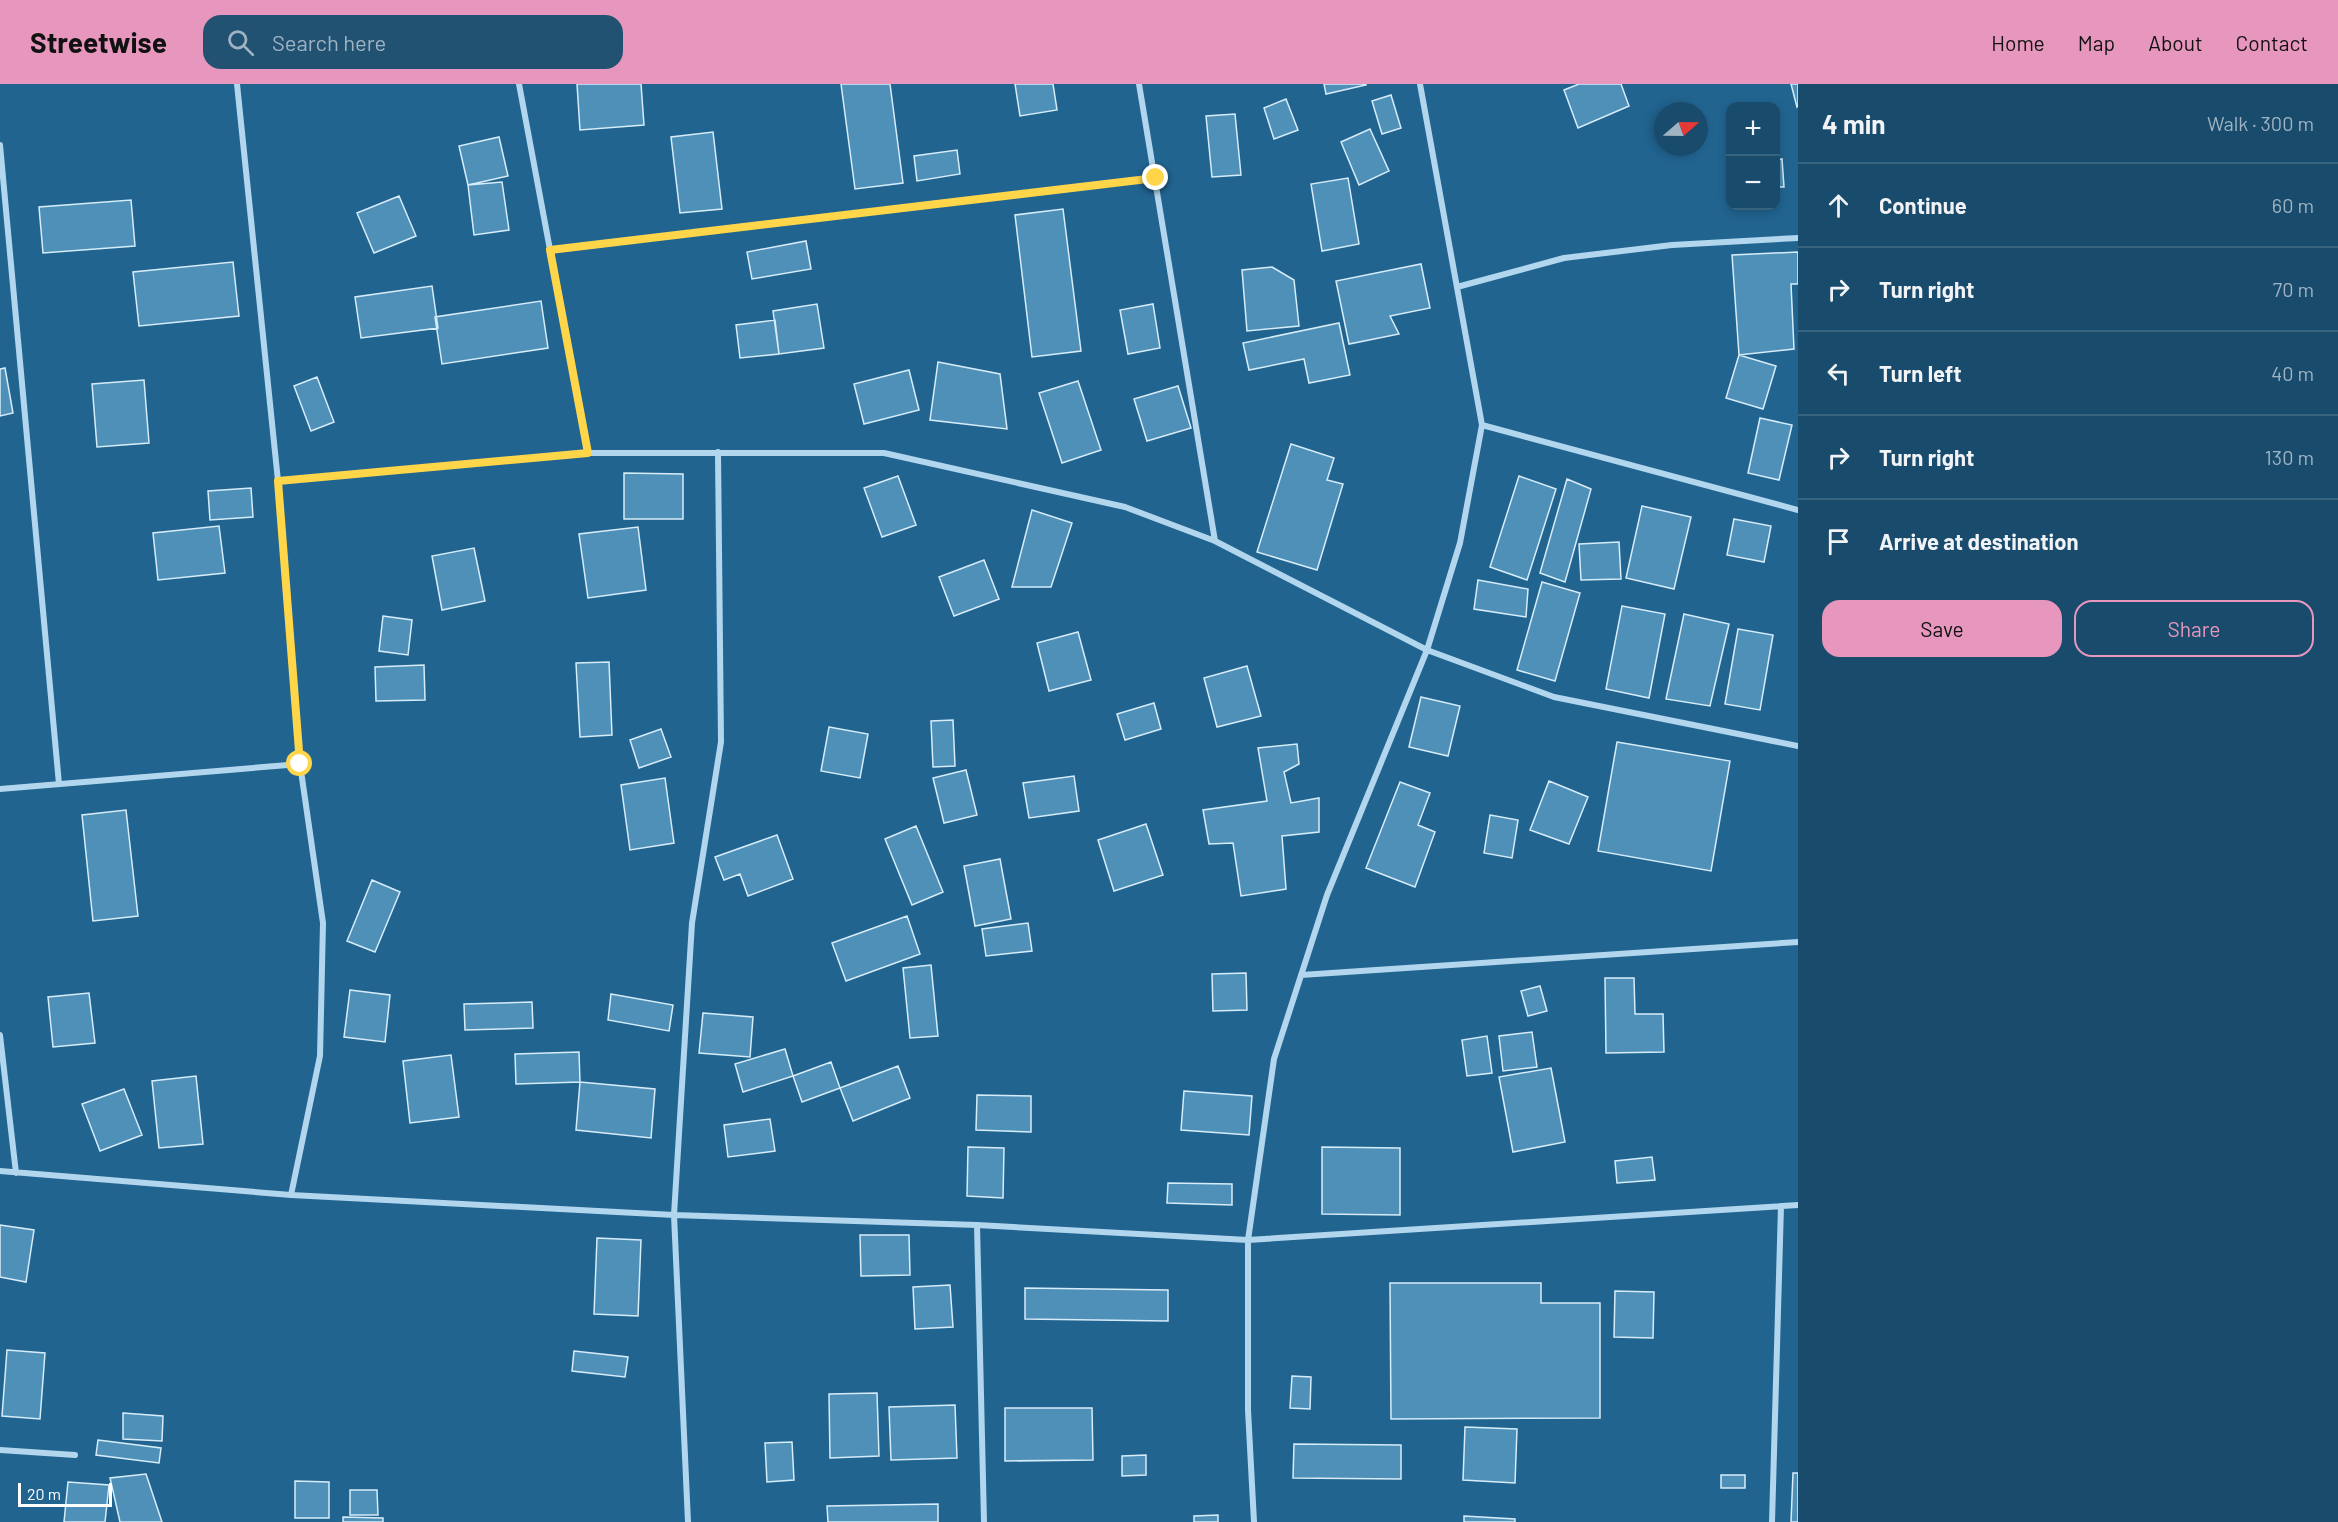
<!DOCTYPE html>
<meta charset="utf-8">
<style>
body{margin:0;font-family:Barlow,sans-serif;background:#225272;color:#f1f3f6}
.controls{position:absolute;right:18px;top:18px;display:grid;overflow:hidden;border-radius:12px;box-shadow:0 3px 9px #0003}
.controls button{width:54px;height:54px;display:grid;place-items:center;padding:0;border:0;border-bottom:2px solid #37637f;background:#194b6c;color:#f1f3f6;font:30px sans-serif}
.compass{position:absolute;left:1654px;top:18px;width:54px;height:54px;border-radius:50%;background:#194b6c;box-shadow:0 3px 9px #0003;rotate:70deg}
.scale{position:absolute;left:18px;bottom:15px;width:94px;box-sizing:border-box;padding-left:6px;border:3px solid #fff;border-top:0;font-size:16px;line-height:21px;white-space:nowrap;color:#fff;-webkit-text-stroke:4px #216490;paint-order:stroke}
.stop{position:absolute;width:18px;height:18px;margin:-14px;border:4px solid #ffd54a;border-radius:50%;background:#fff}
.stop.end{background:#ffd54a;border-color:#fff;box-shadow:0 2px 6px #0008}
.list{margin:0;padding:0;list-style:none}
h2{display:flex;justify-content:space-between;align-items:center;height:78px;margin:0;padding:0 24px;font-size:26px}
h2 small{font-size:20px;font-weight:400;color:#9fb3c2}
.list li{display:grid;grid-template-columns:39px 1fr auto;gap:18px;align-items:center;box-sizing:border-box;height:84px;padding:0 24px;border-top:2px solid #37637f}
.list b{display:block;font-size:22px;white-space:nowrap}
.list em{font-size:20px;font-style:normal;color:#9fb3c2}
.actions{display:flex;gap:12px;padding:18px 24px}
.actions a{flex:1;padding:14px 0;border:2px solid #e797bd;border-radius:18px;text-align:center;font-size:21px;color:#e797bd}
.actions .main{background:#e797bd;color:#111}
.icon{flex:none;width:33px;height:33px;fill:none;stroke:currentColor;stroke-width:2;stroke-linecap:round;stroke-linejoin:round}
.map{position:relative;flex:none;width:1798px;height:1438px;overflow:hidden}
header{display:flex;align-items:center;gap:36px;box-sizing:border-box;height:84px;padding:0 30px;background:#e797bd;color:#111}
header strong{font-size:28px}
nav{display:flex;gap:33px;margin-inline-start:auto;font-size:21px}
.search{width:420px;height:54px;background:#225272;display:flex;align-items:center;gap:15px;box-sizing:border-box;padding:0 21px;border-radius:18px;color:#9fb3c2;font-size:22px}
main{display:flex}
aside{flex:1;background:#194b6c}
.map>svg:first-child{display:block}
</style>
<header>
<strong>Streetwise</strong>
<div class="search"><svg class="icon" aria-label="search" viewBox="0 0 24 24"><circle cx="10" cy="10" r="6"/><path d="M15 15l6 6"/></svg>Search here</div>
<nav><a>Home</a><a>Map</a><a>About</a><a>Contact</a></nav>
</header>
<main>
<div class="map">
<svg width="1798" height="1438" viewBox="0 0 1798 1438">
<rect width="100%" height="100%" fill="#216490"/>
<!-- building -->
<path fill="#4e90b8" stroke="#d7ecf9" stroke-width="1.5" d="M577,0H641L644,41L580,46Z
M841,0H890L903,99L855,105Z
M1015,0H1053L1057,26L1020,32Z
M1324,0H1366V1L1326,10Z
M1579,0H1621L1629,22L1578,44L1564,6Z
M1791,0H1798V22L1797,23Z
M1391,11L1401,44L1382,50L1372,17Z
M1286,15L1298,46L1274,55L1264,24Z
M1235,30L1241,91L1212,93L1206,32Z
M1370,45L1389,87L1359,101L1341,58Z
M713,48L722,125L680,129L671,53Z
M499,53L508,92L468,101L459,62Z
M957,66L960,90L917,97L914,72Z
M1782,75L1784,103H1776V76Z
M1348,94L1359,160L1322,167L1311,100Z
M502,98L509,146L474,151L468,101Z
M399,112L416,152L374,169L357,129Z
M131,116L135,162L43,169L39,123Z
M1063,125L1081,267L1032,273L1015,131Z
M806,157L811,185L752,195L747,168Z
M1798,168V200H1791L1794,265L1739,271L1732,171Z
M233,178L239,232L139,242L133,188Z
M1421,180L1430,224L1390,232L1399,250L1349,260L1336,197Z
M1272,183L1294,196L1299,242L1247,247L1242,186Z
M432,202L438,244L361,254L355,213Z
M541,217L548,264L442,280L435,233Z
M817,220L824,264L779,270L773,227Z
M1153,220L1160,264L1128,270L1120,226Z
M775,236L779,270L740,274L736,241Z
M1339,239L1350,291L1309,299L1304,275L1249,286L1243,259Z
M1739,271L1776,282L1763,325L1726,314Z
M938,278L1000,290L1007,345L930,336Z
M5,284L13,329L0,332V285Z
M909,286L919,326L864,340L854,300Z
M317,293L334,338L311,347L294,302Z
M144,296L149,359L97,363L92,300Z
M1078,297L1101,366L1062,379L1039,309Z
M1178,302L1191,344L1147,357L1134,315Z
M1760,334L1792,341L1779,396L1748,389Z
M1291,360L1334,374L1327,396L1343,400L1317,486L1257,468Z
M624,389L683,390V435H624Z
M898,392L916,441L882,453L864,404Z
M1519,392L1556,405L1527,496L1490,483Z
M1567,395L1591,405L1565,498L1540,489Z
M251,404L253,433L210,436L208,407Z
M1642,422L1691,433L1674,505L1626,494Z
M1032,426L1072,439L1051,503H1012Z
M1734,435L1771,442L1764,478L1727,471Z
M219,442L225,489L158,496L153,449Z
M638,443L646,506L588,514L579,450Z
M1619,458L1621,495L1581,496L1579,460Z
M474,464L485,517L442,526L432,472Z
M984,476L999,515L954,532L939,493Z
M1478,496L1528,505L1526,533L1474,525Z
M1542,498L1580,509L1555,597L1517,586Z
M1622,522L1665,530L1649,614L1606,605Z
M1684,530L1729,540L1710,622L1666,615Z
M383,532L412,536L408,571L379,567Z
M1738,545L1773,551L1760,626L1725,620Z
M1078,548L1091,596L1049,607L1037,559Z
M609,578L612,651L580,653L576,579Z
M424,581L425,616L376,617L375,583Z
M1247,582L1261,632L1217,643L1204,594Z
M1421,613L1460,622L1448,672L1409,663Z
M1154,619L1161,645L1125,656L1117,630Z
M953,636L955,682L933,683L931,637Z
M829,643L868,650L860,694L821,687Z
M661,645L671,673L639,684L630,656Z
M1617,658L1730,677L1711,787L1598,767Z
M1297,660L1299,680L1284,688L1291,719L1319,714V748L1282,752L1286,805L1241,812L1233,759L1209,760L1203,726L1267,717L1258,664Z
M966,686L977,731L944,739L933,694Z
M1074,692L1079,727L1029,734L1023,699Z
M665,694L674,759L630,766L621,701Z
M1549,697L1588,713L1569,760L1530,746Z
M1400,698L1430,709L1418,741L1435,748L1415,803L1366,784Z
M126,726L138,832L93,837L82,731Z
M1490,731L1518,736L1512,774L1484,769Z
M1146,740L1163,791L1114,807L1098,756Z
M916,742L943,808L912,821L885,755Z
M777,751L793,795L748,812L740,790L724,796L715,773Z
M1000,775L1011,835L975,842L964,782Z
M372,796L400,808L375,868L347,857Z
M907,832L920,870L846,897L832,859Z
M1028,839L1032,867L986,872L982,845Z
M931,881L938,952L910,954L903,884Z
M1246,889L1247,926L1213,927L1212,890Z
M1605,894H1634L1635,930H1663L1664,968L1606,969Z
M1540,902L1547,927L1528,932L1521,907Z
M350,906L390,911L385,958L344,953Z
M89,909L95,959L53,963L48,913Z
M611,910L673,921L669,947L608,936Z
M532,918L533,944L465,946L464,920Z
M703,929L753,933L750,973L699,969Z
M1532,948L1537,983L1503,987L1499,952Z
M1487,952L1492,989L1467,992L1462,956Z
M785,965L793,992L743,1008L735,980Z
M579,968L580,998L516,1000L515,970Z
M451,971L459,1033L410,1039L403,977Z
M831,978L840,1004L802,1018L793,992Z
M898,982L910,1014L853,1037L840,1004Z
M1551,984L1565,1058L1513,1068L1499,993Z
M196,992L203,1060L159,1064L152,997Z
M580,998L655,1005L651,1054L576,1046Z
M124,1005L142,1051L100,1067L82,1020Z
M1184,1007L1252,1012L1249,1051L1181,1046Z
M977,1011L1031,1012V1048L976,1046Z
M770,1035L775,1067L728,1073L724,1041Z
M968,1063L1004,1064L1003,1114L967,1112Z
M1322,1063L1400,1064V1131L1322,1130Z
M1652,1073L1655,1096L1617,1099L1615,1077Z
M1168,1099L1232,1100V1121L1167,1119Z
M0,1141L34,1146L26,1198L0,1193Z
M860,1151H909L910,1191L861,1192Z
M597,1154L641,1156L638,1232L594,1230Z
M1390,1199H1541V1219H1600V1334L1391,1335Z
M950,1201L953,1243L915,1245L913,1203Z
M1025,1204L1168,1206V1237L1025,1235Z
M1615,1207L1654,1208L1653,1254L1614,1253Z
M7,1266L45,1269L40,1335L2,1332Z
M574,1267L628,1273L625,1293L572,1287Z
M1292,1292L1311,1293L1310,1325L1290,1324Z
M877,1309L879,1372L830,1374L829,1310Z
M955,1321L957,1374L891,1376L889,1323Z
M1005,1324H1092L1093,1376L1005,1377Z
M123,1329L163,1332L162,1357L123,1355Z
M1465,1343L1517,1345L1515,1399L1463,1396Z
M98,1356L161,1364L159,1379L96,1371Z
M792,1358L794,1396L767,1398L765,1359Z
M1294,1360L1401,1361V1395L1293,1394Z
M1146,1371V1391L1122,1392V1372Z
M1793,1389H1798V1438H1791Z
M146,1390L162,1438H120L110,1394Z
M1721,1391H1745V1404H1721Z
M295,1397L329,1398V1434H295Z
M68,1398L109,1401L105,1438H64Z
M350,1406H377L378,1431H350Z
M938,1420V1438H828L827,1422Z
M1218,1431V1438H1194V1432Z
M1464,1432L1515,1435V1438H1464Z
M343,1433L383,1434V1438H343Z"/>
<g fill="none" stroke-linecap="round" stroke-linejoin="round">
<!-- minor -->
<path stroke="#b2d6ed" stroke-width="6" d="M237,0L278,397L300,680L323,839L320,972L291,1111
M519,0L588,369
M1139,0L1215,457
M0,61L59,700
M550,166L1156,94
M1457,203L1564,174L1672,161L1798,154
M1482,341L1798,426
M278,397L588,369H884L1125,423L1215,457L1427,566L1554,613L1798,662
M0,705L300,680
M1301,891L1798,858
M0,951L16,1089
M0,1087L291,1111L674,1131L977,1141L1248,1156L1798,1121
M977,1141L984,1438
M0,1366L75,1371
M688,1438L674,1131L692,839L721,658L718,368
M1254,1438L1248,1326V1156L1274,975L1327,811L1427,566L1460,459L1482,341L1420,0
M1772,1438L1781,1122"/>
</g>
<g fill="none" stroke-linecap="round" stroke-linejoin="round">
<!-- route -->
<path stroke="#ffd54a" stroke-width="8" d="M300,680L278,397L588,369L550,166L1156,94"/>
</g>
</svg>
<div class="controls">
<button>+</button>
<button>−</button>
</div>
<svg class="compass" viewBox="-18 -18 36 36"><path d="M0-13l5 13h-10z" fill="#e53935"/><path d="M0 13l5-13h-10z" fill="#9fb3c2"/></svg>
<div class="scale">20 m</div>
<div class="stop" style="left:300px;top:680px"></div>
<div class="stop end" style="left:1156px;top:94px"></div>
</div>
<aside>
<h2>4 min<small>Walk · 300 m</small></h2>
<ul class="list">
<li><svg class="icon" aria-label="ahead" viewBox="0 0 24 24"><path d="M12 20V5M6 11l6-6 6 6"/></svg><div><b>Continue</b></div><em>60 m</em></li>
<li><svg class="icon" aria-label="right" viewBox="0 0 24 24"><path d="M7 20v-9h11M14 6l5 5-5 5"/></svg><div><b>Turn right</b></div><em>70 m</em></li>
<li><svg class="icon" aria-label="left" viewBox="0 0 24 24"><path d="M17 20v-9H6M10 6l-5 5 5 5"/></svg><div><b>Turn left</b></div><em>40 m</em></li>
<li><svg class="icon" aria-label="right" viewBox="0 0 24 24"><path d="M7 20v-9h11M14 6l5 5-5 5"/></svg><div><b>Turn right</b></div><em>130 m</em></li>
<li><svg class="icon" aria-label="arrive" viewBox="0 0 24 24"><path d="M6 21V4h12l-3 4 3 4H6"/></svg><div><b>Arrive at destination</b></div></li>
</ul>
<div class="actions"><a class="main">Save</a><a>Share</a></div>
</aside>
</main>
